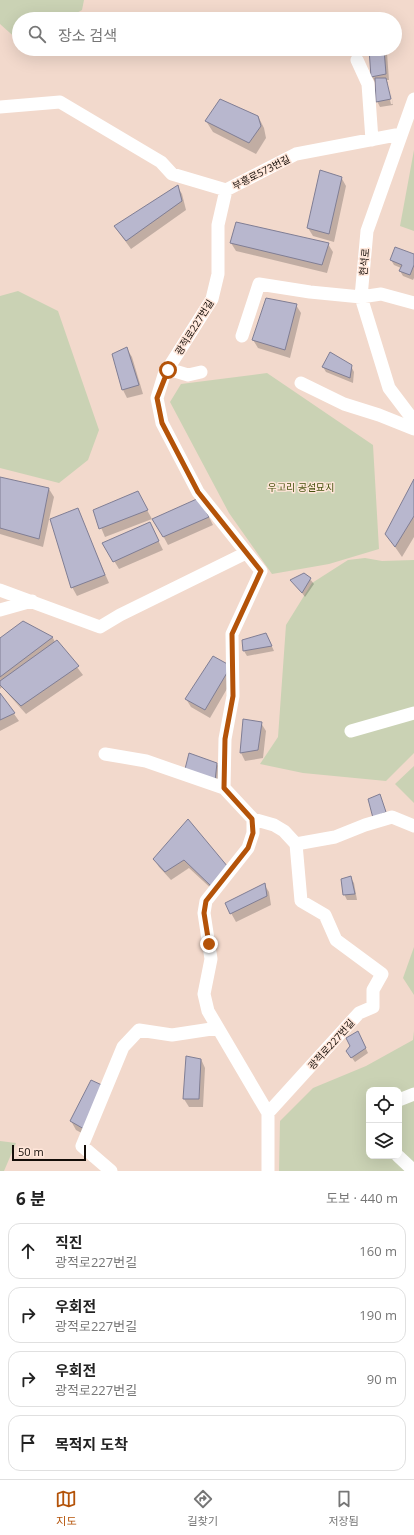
<!DOCTYPE html>
<html lang="ko">
<meta charset="utf-8">
<style>
body{margin:0;font-family:"Open Sans","Noto Sans KR",sans-serif;background:#f2f2f2;color:#222}
.controls{position:absolute;right:12px;bottom:12px;display:grid;overflow:hidden;border-radius:8px;box-shadow:0 4px 16px #0002}
.controls button{width:36px;height:36px;display:grid;place-items:center;padding:0;border:0;border-bottom:1px solid #e0e0e0;background:#fff;color:#222;font:20px sans-serif}
.scale{position:absolute;left:12px;bottom:10px;width:74px;box-sizing:border-box;padding-left:4px;border:2px solid #140d08;border-top:0;font-size:11px;line-height:14px;white-space:nowrap;color:#140d08;-webkit-text-stroke:3px #ffe6d9;paint-order:stroke}
.stop{position:absolute;width:12px;height:12px;margin:-9px;border:3px solid #b45309;border-radius:50%;background:#fff}
.stop.end{background:#b45309;border-color:#fff;box-shadow:0 1px 4px #0008}
.list{margin:0;padding:0;list-style:none}
h2{display:flex;justify-content:space-between;align-items:center;height:52px;margin:0;padding:0 16px;font-size:17px}
h2 small{font-size:13px;font-weight:400;color:#767676}
.list li{display:grid;grid-template-columns:26px 1fr auto;gap:12px;align-items:center;box-sizing:border-box;height:56px;margin:0 8px 8px;padding:0 8px;border:1px solid #e0e0e0;border-radius:12px}
.list b{display:block;font-size:15px;white-space:nowrap}
.list p{margin:0;font-size:13px;white-space:nowrap;color:#767676}
.list em{font-size:13px;font-style:normal;color:#767676}
.icon{flex:none;width:22px;height:22px;fill:none;stroke:currentColor;stroke-width:2;stroke-linecap:round;stroke-linejoin:round}
.map{position:relative;flex:none;width:414px;height:1171px;overflow:hidden}
.search{position:absolute;background:#fff;box-shadow:0 4px 16px #0002;left:12px;right:12px;top:12px;height:44px;display:flex;align-items:center;gap:10px;box-sizing:border-box;padding:0 14px;border-radius:22px;color:#767676;font-size:15px}
.sheet{height:308px;background:#fff}
nav{display:flex;justify-content:space-around;align-items:center;box-sizing:border-box;height:56px;border-top:1px solid #e0e0e0;background:#fff;font-size:11px;color:#767676}
nav a{display:grid;justify-items:center;gap:2px}
nav .on{color:#b45309}
.map>svg:first-child{display:block}
</style>
<div class="map">
<svg width="414" height="1171" viewBox="0 0 414 1171">
<rect width="100%" height="100%" fill="#f2d9cc"/>
<!-- green -->
<path fill="#cad2b4" fill-rule="evenodd" d="M0,0H84L82,10L66,19H19V41L0,24Z
M414,150V231L400,226Z
M18,291L58,311L99,430L88,460L59,483L0,468V296Z
M267,373L373,445L379,549L329,564L272,574L229,513L170,402L181,384Z
M365,558L382,561L414,560V753L386,781L303,773L260,764L278,737L286,625L312,583L348,560Z
M414,766V803L395,784Z
M414,947V995L403,978Z
M414,1031V1171H279L280,1121L313,1088L366,1066L413,1040ZM369,1090H399V1156H369Z
M0,1141L16,1143L4,1171H0Z"/>
<!-- shadow -->
<path fill="#0003" d="M354,49H384L387,53L389,80H386L388,83H386L391,104H393L389,84L393,105L380,107L377,101L376,83L372,77L370,51L356,52Z
M258,116L264,128L266,138L256,154L213,132L206,121Z
M341,177L346,186L334,242L313,236L308,228Z
M177,186L182,194L186,210L131,249L115,227Z
M231,243L328,244L333,252L327,273L236,251Z
M414,255V278L413,280L403,276L400,271L401,268L394,265L391,260Z
M296,305L301,313L290,358L258,348L253,340Z
M127,349L132,357L143,394L127,398L123,390Z
M351,366L354,372L353,383L326,372L323,367Z
M0,478L49,489L54,497L43,547L0,534Z
M414,481V537L402,557L386,534Z
M142,501L152,519L105,537L94,511Z
M204,507L213,525L168,545L154,519Z
M77,509L109,583L77,596L72,587Z
M154,532L163,550L119,569L104,544Z
M304,574L310,579L314,584L305,597L292,580Z
M23,622L53,638L55,642L57,641L83,675L26,714L2,687L0,689V639Z
M269,640L274,651L247,656L244,651Z
M213,657L235,675L210,718L191,707L186,699Z
M0,694L19,721L0,731Z
M261,723L266,731L263,758L245,761L241,753Z
M217,764L222,773L220,788L191,777Z
M188,821L216,893L189,868L171,880L159,867L154,859Z
M351,878L354,883L357,900H347L344,894Z
M264,884L269,892L271,905L236,922L226,904Z
M361,1038L368,1053L355,1062L347,1051Z
M201,1059L205,1068L203,1107H189L184,1099Z
M91,1082L89,1137L76,1130L71,1121Z"/>
<!-- building -->
<path fill="#b8b7ce" stroke="#807e94" d="M369,49H384L386,74L371,77Z
M375,78H386L391,99L376,102Z
M220,99L258,116L261,126L249,143L205,121Z
M320,170L342,177L329,234L307,228Z
M178,185L182,201L126,241L114,226Z
M236,222L329,243L322,265L230,243Z
M395,247L414,254V265L410,275L399,271L402,265L390,260Z
M266,298L297,304L285,350L252,340Z
M127,347L139,385L122,390L112,354Z
M330,352L352,365L350,378L322,367Z
M0,477L49,488L39,539L0,528Z
M414,479V516L395,547L385,534Z
M138,491L148,510L99,529L93,510Z
M199,498L209,517L163,537L152,519Z
M78,508L105,575L71,588L50,519Z
M150,522L159,541L113,562L102,543Z
M304,573L311,578L302,593L290,580Z
M23,621L53,637L0,677V638Z
M266,633L272,646L243,651L242,640Z
M57,640L79,666L21,706L0,685V681Z
M213,656L231,666L205,710L185,699Z
M0,693L15,713L0,720Z
M243,719L262,722L258,750L240,753Z
M189,753L217,763L215,781L185,769Z
M380,794L386,812L373,818L368,799Z
M188,819L228,867L211,886L184,860L165,872L153,859Z
M351,876L355,894L343,895L341,879Z
M265,883L267,896L230,914L225,903Z
M358,1031L366,1048L351,1058L346,1051L350,1046L346,1038Z
M186,1056L201,1059L199,1099H183Z
M91,1080L104,1086L84,1129L70,1121Z"/>
<g fill="none" stroke-linecap="round" stroke-linejoin="round">
<!-- minor -->
<path stroke="#fff" stroke-width="13" d="M357,60L368,84L372,140
M414,99L367,231L361,297L389,388L414,421
M0,107L60,102L161,162L172,174L226,190L296,154L401,134
M226,190L218,225V274L212,299L164,375L157,398L162,423L198,492L261,571L232,634L233,696L225,739L224,788L253,819V833L248,848L206,901L204,913L211,959L204,994L208,1011L268,1113V1171
M242,336L259,284L310,292L361,297L381,294L414,303
M168,369L188,375L201,372
M301,383L344,404L379,415L414,429
M0,590L100,627L120,615L246,553
M0,610L32,601
M351,731L414,713
M105,754L146,761L224,788
M253,819L274,825L284,831L296,844L301,901L325,915L336,940L382,974L373,990V1007L359,1013L268,1113
M296,844L335,837L365,825L392,817L414,826
M399,1100L414,1094
M398,1156L414,1171
M111,1171L82,1146L123,1047L139,1030L172,1035L218,1028"/>
</g>
<g fill="none" stroke-linecap="round" stroke-linejoin="round">
<!-- route -->
<path stroke="#b45309" stroke-width="5" d="M168,370L157,398L162,423L198,492L261,571L232,634L233,696L225,739L224,788L252,819L253,833L248,848L206,901L204,913L209,944"/>
</g>
<g text-anchor="middle" dominant-baseline="central" stroke-width="3" stroke-linejoin="round" paint-order="stroke">
<!-- street labels -->
<g font-size="10" fill="#140d08" stroke="#ffe6d9">
<text transform="translate(261 172) rotate(-27)">부흥로573번길</text>
<text transform="translate(364 262) rotate(-85)">현석로</text>
<text transform="translate(194 327) rotate(-58)">광적로227번길</text>
<text transform="translate(331 1044) rotate(-48)">광적로227번길</text>
</g>
<!-- park labels -->
<g font-size="10" fill="#47520f" stroke="#ffe6d9">
<text x="301" y="487">우고리 공설묘지</text>
</g>
</g>
</svg>
<div class="controls">
<button><svg class="icon" aria-label="locate" viewBox="0 0 24 24"><circle cx="12" cy="12" r="6"/><path d="M12 2v4M12 18v4M2 12h4M18 12h4"/></svg></button>
<button><svg class="icon" aria-label="layers" viewBox="0 0 24 24"><path d="M12 4l9 5-9 5-9-5zM3 14l9 5 9-5"/></svg></button>
</div>
<div class="scale">50 m</div>
<div class="stop" style="left:168px;top:370px"></div>
<div class="stop end" style="left:209px;top:944px"></div>
<div class="search"><svg class="icon" aria-label="search" viewBox="0 0 24 24"><circle cx="10" cy="10" r="6"/><path d="M15 15l6 6"/></svg>장소 검색</div>
</div>
<section class="sheet">
<h2>6 분<small>도보 · 440 m</small></h2>
<ul class="list">
<li><svg class="icon" aria-label="ahead" viewBox="0 0 24 24"><path d="M12 20V5M6 11l6-6 6 6"/></svg><div><b>직진</b><p>광적로227번길</p></div><em>160 m</em></li>
<li><svg class="icon" aria-label="right" viewBox="0 0 24 24"><path d="M7 20v-9h11M14 6l5 5-5 5"/></svg><div><b>우회전</b><p>광적로227번길</p></div><em>190 m</em></li>
<li><svg class="icon" aria-label="right" viewBox="0 0 24 24"><path d="M7 20v-9h11M14 6l5 5-5 5"/></svg><div><b>우회전</b><p>광적로227번길</p></div><em>90 m</em></li>
<li><svg class="icon" aria-label="arrive" viewBox="0 0 24 24"><path d="M6 21V4h12l-3 4 3 4H6"/></svg><div><b>목적지 도착</b></div></li>
</ul>
</section>
<nav>
<a class="on"><svg class="icon" aria-label="map" viewBox="0 0 24 24"><path d="M3 6l6-2 6 2 6-2v14l-6 2-6-2-6 2zM9 4v14M15 6v14"/></svg>지도</a>
<a><svg class="icon" aria-label="directions" viewBox="0 0 24 24"><path d="M12 3l9 9-9 9-9-9zM9 14v-3h6M13 9l2 2-2 2"/></svg>길찾기</a>
<a><svg class="icon" aria-label="saved" viewBox="0 0 24 24"><path d="M7 4h10v16l-5-4-5 4z"/></svg>저장됨</a>
</nav>
